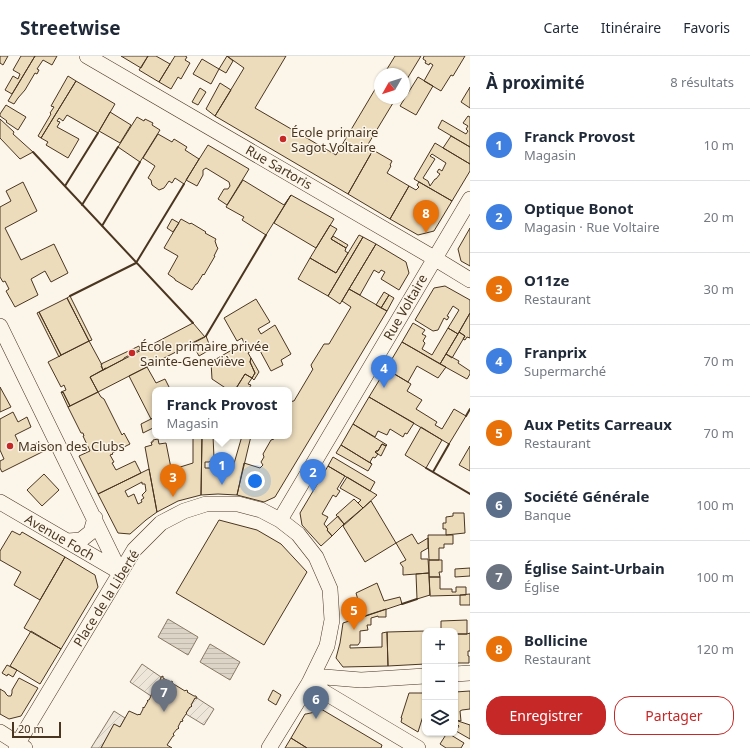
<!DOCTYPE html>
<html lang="fr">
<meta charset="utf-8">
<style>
body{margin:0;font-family:"Noto Sans",sans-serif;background:#f2f2f3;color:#1f2937}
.controls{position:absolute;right:12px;bottom:12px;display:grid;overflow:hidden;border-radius:8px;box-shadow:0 1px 3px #0004}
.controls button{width:36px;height:36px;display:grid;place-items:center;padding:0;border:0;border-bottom:1px solid #e0e1e3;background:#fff;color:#1f2937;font:20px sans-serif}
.compass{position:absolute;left:374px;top:12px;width:36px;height:36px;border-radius:50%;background:#fff;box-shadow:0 1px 3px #0004;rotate:231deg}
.scale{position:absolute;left:12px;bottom:10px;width:49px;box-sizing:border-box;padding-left:4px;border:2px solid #4a3520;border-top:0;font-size:11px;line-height:14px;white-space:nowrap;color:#4a3520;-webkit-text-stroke:3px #fbf6e9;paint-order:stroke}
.you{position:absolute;left:255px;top:425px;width:14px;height:14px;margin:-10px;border:3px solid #fff;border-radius:50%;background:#1a73e8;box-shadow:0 0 0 6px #1a73e833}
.badge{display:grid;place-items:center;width:26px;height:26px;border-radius:50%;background:#c62828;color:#fff;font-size:13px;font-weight:700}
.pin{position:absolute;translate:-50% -33px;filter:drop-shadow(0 1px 2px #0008)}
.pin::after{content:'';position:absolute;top:21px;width:14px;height:12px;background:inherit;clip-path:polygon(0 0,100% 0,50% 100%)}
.popup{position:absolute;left:152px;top:331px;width:140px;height:52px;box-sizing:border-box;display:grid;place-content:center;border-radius:8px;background:#fff;filter:drop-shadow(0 1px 3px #0005);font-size:13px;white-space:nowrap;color:#747a83}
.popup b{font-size:15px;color:#1f2937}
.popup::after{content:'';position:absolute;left:50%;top:100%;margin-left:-8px;border:8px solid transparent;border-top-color:#fff}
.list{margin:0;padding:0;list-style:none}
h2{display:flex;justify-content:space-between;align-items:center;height:52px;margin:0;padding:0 16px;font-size:17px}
h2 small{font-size:13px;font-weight:400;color:#747a83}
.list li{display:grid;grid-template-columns:26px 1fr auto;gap:12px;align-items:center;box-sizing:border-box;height:72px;padding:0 16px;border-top:1px solid #e0e1e3}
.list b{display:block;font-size:15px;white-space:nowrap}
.list p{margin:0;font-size:13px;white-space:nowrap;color:#747a83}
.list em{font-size:13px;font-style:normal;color:#747a83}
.actions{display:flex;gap:8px;padding:12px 16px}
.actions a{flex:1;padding:9px 0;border:1px solid #c62828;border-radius:16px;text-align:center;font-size:14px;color:#c62828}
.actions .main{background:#c62828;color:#fff}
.icon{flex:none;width:22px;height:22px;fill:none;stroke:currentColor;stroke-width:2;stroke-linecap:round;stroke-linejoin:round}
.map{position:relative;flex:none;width:470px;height:692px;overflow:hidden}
header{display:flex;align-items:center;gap:24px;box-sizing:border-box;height:56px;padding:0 20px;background:#fff;border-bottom:1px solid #e0e1e3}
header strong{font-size:19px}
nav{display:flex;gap:22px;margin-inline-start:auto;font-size:14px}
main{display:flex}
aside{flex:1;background:#fff}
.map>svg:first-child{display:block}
</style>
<header>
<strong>Streetwise</strong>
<nav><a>Carte</a><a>Itinéraire</a><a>Favoris</a></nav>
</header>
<main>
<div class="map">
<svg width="470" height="692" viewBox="0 0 470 692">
<defs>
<pattern id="garden-furrows" width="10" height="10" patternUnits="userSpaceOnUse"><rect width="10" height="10" fill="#ede6d9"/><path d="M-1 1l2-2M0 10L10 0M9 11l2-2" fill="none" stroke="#cdc6ba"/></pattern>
<pattern id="water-rules" width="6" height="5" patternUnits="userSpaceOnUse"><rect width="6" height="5" fill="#dcd4c6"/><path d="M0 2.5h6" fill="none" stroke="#beb7aa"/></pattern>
</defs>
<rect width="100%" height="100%" fill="#fbf6e9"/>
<!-- garden -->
<path fill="url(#garden-furrows)" stroke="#887966" d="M142,608L161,621V622L157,630L156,629V631L153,637H152L151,640L130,626Z
M195,642H197L214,653L204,669L186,658V657L190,651L191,650V649Z
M114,655L125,662L120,671L114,669L101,692H91Z"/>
<!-- water -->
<path fill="url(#water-rules)" stroke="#887966" d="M168,563L198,581L188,599L158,581Z
M210,588L240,606L230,624L200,606Z"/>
<!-- building -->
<path fill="#ecdcbc" stroke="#4a3520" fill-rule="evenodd" d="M0,0H8L3,9L0,7Z
M21,0H35L12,38L5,34L13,20L18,23L20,18L13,14Z
M35,0H57L52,9L43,4L37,13L39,14L37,18L35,17L25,34L18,42L14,48L8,45Z
M121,0H148L141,12Z
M148,0H156L170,8L159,26L139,14Z
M175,0H185L187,1L185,4L190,7L181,23L178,21L171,33L159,26Z
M227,0H286L255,52L336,99L380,25V42H396L367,90L373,94L348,138L215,60L244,12Z
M227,0L233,5L226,17L219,13Z
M395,0H421L404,28V18H384Z
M424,0H465L453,20L451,19L441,35L424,25L433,9L430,7L429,9L425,7L426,5L423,3Z
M202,3L219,13L211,28L193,18Z
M68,20L76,25L41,82L38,80L51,58L50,57L54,51L51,50Z
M418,21L433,30L416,59L400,50Z
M76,25L115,48L98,77L67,59L63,65L59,62L57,65L60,66L57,71L79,83L68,102L46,89L48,86L41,82Z
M220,27L231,34L215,60L206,53Z
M470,31V52L461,46Z
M200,32L206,36L198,49L192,46Z
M6,49L26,61L18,74L6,66L7,65L0,60V58Z
M110,56L131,69L120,87L99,75Z
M468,60L470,61V91L438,72L442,64L466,78L468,75L466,73L468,70L463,67Z
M137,61L144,65L145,63L153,67L152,69L160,74L140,106L118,91Z
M0,63L14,76L13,78L33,96L20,103L0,82Z
M158,78L172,86L174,83L187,91L185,94L199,103L184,128L175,122L172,127L169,125L164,132L159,134L152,129L151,124L148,122L155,110L143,102Z
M451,80L470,91V108L443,92Z
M435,87L470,108V115L452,145L414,123ZM432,98L446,107L442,115L439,113L437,116L440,118L436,123H435L430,130L428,125L423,122L435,103L430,100Z
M208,89L249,113L227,149L218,143L224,133H228L230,130L229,126L206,112L203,114V119L197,130L186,124Z
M373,94L392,105L390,109L391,110L387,117L409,130L390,163L348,138Z
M243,124L284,149L291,139L266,179L242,164L244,161L226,151Z
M23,126L37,155L5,172L21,204L54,188L68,217L51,226L45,215L31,223L38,239L15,251L6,235L9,233L5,225L3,226L0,221V151L11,145L6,135Z
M419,126L452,145L434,175L418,179L390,163L409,130L416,134L419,131L417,129Z
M291,139L334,163L316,192L274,167Z
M172,163L179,167L173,176L167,172Z
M181,163L190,168L191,167L206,176L205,177L216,183L215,185L217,191L218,192L214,200H215L204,219L203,218L197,228H196L192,234L175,224V223L168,218L178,200L164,192Z
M330,169L337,173L331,183L346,192L345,195L348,197L336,217L310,202Z
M470,172V210L461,205L458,193Z
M359,179L363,181L328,240L298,223L310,202L336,217Z
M333,180L348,189L346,192L331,183Z
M363,181L376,188L340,248L328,240Z
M376,188L406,206L409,217L399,234L381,223L385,216L381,214L379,217L374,214L360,239L349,233Z
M445,230L470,244V257L458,278L448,272L459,254L453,250L447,260L449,261L447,264L444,262L438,274L433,275L415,264L434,232Z
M349,233L387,255L275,441L264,446L237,439L244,407L260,412L263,409L261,406L264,401L263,398L271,384L274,383V380H289V347L293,345H294L313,313L312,312L311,309L324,288H329L351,251L342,245Z
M384,236L389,239L381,252L376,249Z
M389,239L394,242L387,255L381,252Z
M70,240L92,284L89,285L67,242Z
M67,242L89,285L61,299L39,256Z
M256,243L270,266L258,273L261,278L275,269L291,298L281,304L283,309L271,315L258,291L248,297L251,302L250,306L255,317L252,322L245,318L235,334H226L227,333L212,323L211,306L244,287L242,282L237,285L224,262Z
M39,256L61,299L59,301L37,257Z
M470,257V282L467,281L465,284L463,283L465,280L459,276Z
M193,267L205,281L98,336L90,321Z
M413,267L425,274L422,278L426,280L423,285L425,287L422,293L432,299L448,272L458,278L440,308L402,286Z
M459,276L465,280L452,302L446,298Z
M206,280L211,293L199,300L192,287Z
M89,285L102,309L101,310L103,314L106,312L90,321L98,336L70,350L63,336L62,337L61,336L66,334L64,329L61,331L48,306Z
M402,286L446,311L438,322L417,310L408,326L386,313Z
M139,290L140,293L139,294L124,302V303L103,314L101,308Z
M446,298L459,305L458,307L470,315V318L467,323L440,308Z
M251,302L259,316L254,324L252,322L255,317L250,306Z
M147,311L156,327L165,323L170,333L167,334H155V361L151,363L129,320Z
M386,313L411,328L407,335L422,344L416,353L437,366L435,369L442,373L454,353L466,360L449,388L369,341Z
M245,318L252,322L248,328L251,329L248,334H235Z
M0,331L11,351L0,356Z
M61,336L62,337L63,336L70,350L68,351Z
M98,336L101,341L104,343L122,379L124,377L130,388L112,397L113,398L110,399L114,406L112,407L116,414L135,405L141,417L98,438L79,400L90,395L83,380H84L83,377H81L68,351Z
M369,341L414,367L407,378L405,377L403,381L390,373L387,379L378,375L375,381L353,368Z
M13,356L18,366L27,361L31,371L15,379L22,394L39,386L44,395L2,416L0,412V405L4,403L0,394V363Z
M155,361V371L143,377L141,368Z
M353,368L387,389L386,390L382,388L378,395H376L375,396L378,398L375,402L373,401L370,406L372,408L341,389Z
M421,371L442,384L426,412L405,399Z
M193,380H202L201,439L178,445L157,456L145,391L152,389L151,386H153V384L158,383L159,388L166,387L172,417L178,415L177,412L193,407Z
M202,380H213L214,402L209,406H205V412H212V410L216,409H220V411H233L242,380H251L237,439L218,438L201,439Z
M382,388L386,390L381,400L375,396L376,395H378Z
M341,389L372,408L368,415L336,397Z
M470,390V415L459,409Z
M333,401L375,426L370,435L328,410Z
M328,410L345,420L337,433L340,435L336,441L333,439L322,458L328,461L324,468L328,473L327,474L332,480L321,490L302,469L300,457Z
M149,413L157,456L146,464L130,478L118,477L98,438ZM142,426V428H145L146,435L142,439L144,442L141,444L142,446L138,448L134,438L128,441L125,435Z
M44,418L59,434L42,450L27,434Z
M347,421L377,439L363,452L358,447L361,444L340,432Z
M354,443L363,452L344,468L336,459Z
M371,445L396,487L365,506L343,470Z
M453,457H464L465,477L446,479V473H443V467H446V461L453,460Z
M338,460L344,468L332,480L327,474L328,473L326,471Z
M219,464L257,474L281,488L307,516L264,589L176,537Z
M12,475L20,479L22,476L65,501L40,544L14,529L21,516L0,504V495Z
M412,478L418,488L428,482V492L421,496V503H428L429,517L403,519V511L400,507L406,504L396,487Z
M428,479H453V488H444V492H439V504H429Z
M65,501L95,519L98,531L61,593L24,572Z
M429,504H442V516H439L440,521H429Z
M470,512V520L455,521V513Z
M429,517L430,539L417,543L416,518Z
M429,521H440V533H452V536H456V531H466V539L430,540Z
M377,527L384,545L400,541L402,548L363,561L356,537Z
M470,538V549H460V539Z
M386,553V561H378V560L371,562V569H367L368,574L360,575V586L358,589H350V592L382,591V577L387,576L388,610L343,611L336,602L340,587L343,567Z
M467,564V578H455V575H441V565Z
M31,575L61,593L40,628L10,610Z
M425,575V608L388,610L387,576Z
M470,577V595H468V600H469V607H455V578H467Z
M7,609L17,614L13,621L8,618L7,620L2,617Z
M163,620V622L170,626L171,625L173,626L172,627L185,635L186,634L188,635L187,636L194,640H196L197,642H195L191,649L192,650L191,651H190L186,657H187L186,658L182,664H183L182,666L181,665L178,671L179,672L178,673H177L173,678L174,679V680H173L167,689L172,692H101L114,668L120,671L129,655L138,659L139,658L140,659L143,653V651L144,652L148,645H147L148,644H149L151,640L152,636L153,637L156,631V629L157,630L161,622V621Z
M19,622L38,632L21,660L9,663L0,658V633L5,636L6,638L8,640H11L12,637V634Z
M273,634L281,639L276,649L268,644Z
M470,635V653L462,654L460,655L461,665L455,664V636Z
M409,637H425V649L424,654H425V658L424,660H423L418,676L401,666L402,662H401Z
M321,653L382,689L381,692H307L291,682L305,658H306L320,655Z
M455,664L470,669V683L456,675L459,670L458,669L455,673Z
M447,677H453L451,679L464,687L461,692H446L440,688Z
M291,682L307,692H285Z"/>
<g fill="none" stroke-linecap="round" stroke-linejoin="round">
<defs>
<path id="street" d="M87,0L434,202L470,224
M0,270L120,516
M0,446L120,516
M280,464L470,143
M68,485L81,484L91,476L95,462
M455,618L470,617
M309,627L418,692
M309,627L325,621L361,624L425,620
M0,676L25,692
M16,692L18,687L134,494L161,467L184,455L206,448H238L261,454L280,464L298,478L316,501L330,533L332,564L327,590L309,627L269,692"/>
</defs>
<!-- street casing -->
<use href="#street" stroke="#4a3520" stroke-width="16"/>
<!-- street -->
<use href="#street" stroke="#fbf6e9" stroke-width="15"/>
<!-- wall -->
<path stroke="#4a3520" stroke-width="2" d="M33,96L193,267
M65,130L98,77
M82,149L118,91
M102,170L140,106
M70,240L136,207L184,128
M206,280L266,179
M466,360L470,353
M426,412L470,438
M433,416L449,388
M402,548L417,543"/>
</g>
<!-- markers -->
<g fill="#c62828" stroke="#fbf6e9" stroke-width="1.5">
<circle cx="283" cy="83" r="4"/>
<circle cx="132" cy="297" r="4"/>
<circle cx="10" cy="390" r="4"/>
</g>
<g text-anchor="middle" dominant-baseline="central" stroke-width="3" stroke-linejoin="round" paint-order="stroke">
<!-- poi labels -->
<g font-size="13" fill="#4a3520" stroke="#fbf6e9" text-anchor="start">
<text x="291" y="76">École primaire<tspan x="291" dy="15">Sagot Voltaire</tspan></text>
<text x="140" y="290">École primaire privée<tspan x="140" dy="15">Sainte-Geneviève</tspan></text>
<text x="18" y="390">Maison des Clubs</text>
</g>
<!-- street labels -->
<g font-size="13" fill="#4a3520" stroke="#fbf6e9">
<text transform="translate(279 111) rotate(30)">Rue Sartoris</text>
<text transform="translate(405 251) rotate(-60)">Rue Voltaire</text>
<text transform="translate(60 481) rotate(30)">Avenue Foch</text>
<text transform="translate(106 542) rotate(-58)">Place de la Liberté</text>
</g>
</g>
</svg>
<div class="controls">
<button>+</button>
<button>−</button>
<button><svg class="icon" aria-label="layers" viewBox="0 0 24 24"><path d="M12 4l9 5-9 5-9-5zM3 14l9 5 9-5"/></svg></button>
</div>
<svg class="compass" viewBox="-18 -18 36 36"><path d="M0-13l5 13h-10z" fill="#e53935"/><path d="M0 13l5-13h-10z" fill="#747a83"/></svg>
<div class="scale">20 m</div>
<div class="you"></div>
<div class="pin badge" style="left:222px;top:429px;background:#3f7fe0">1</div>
<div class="popup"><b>Franck Provost</b>Magasin</div>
<div class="pin badge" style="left:313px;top:436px;background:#3f7fe0">2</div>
<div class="pin badge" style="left:173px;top:441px;background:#e8710a">3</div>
<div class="pin badge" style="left:384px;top:332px;background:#3f7fe0">4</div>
<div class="pin badge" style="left:354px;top:574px;background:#e8710a">5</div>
<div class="pin badge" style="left:316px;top:663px;background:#5c6f8a">6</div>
<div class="pin badge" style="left:164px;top:656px;background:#6b7280">7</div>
<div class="pin badge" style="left:426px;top:177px;background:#e8710a">8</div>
</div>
<aside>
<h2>À proximité<small>8 résultats</small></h2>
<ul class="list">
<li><span class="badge" style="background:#3f7fe0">1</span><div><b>Franck Provost</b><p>Magasin</p></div><em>10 m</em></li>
<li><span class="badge" style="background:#3f7fe0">2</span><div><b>Optique Bonot</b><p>Magasin · Rue Voltaire</p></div><em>20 m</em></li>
<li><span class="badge" style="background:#e8710a">3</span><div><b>O11ze</b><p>Restaurant</p></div><em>30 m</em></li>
<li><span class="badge" style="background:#3f7fe0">4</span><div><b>Franprix</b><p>Supermarché</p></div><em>70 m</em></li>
<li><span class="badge" style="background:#e8710a">5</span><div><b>Aux Petits Carreaux</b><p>Restaurant</p></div><em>70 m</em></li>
<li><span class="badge" style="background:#5c6f8a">6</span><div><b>Société Générale</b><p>Banque</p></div><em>100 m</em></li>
<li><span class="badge" style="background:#6b7280">7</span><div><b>Église Saint-Urbain</b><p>Église</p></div><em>100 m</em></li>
<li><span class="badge" style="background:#e8710a">8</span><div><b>Bollicine</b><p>Restaurant</p></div><em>120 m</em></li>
</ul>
<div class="actions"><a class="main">Enregistrer</a><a>Partager</a></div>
</aside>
</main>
